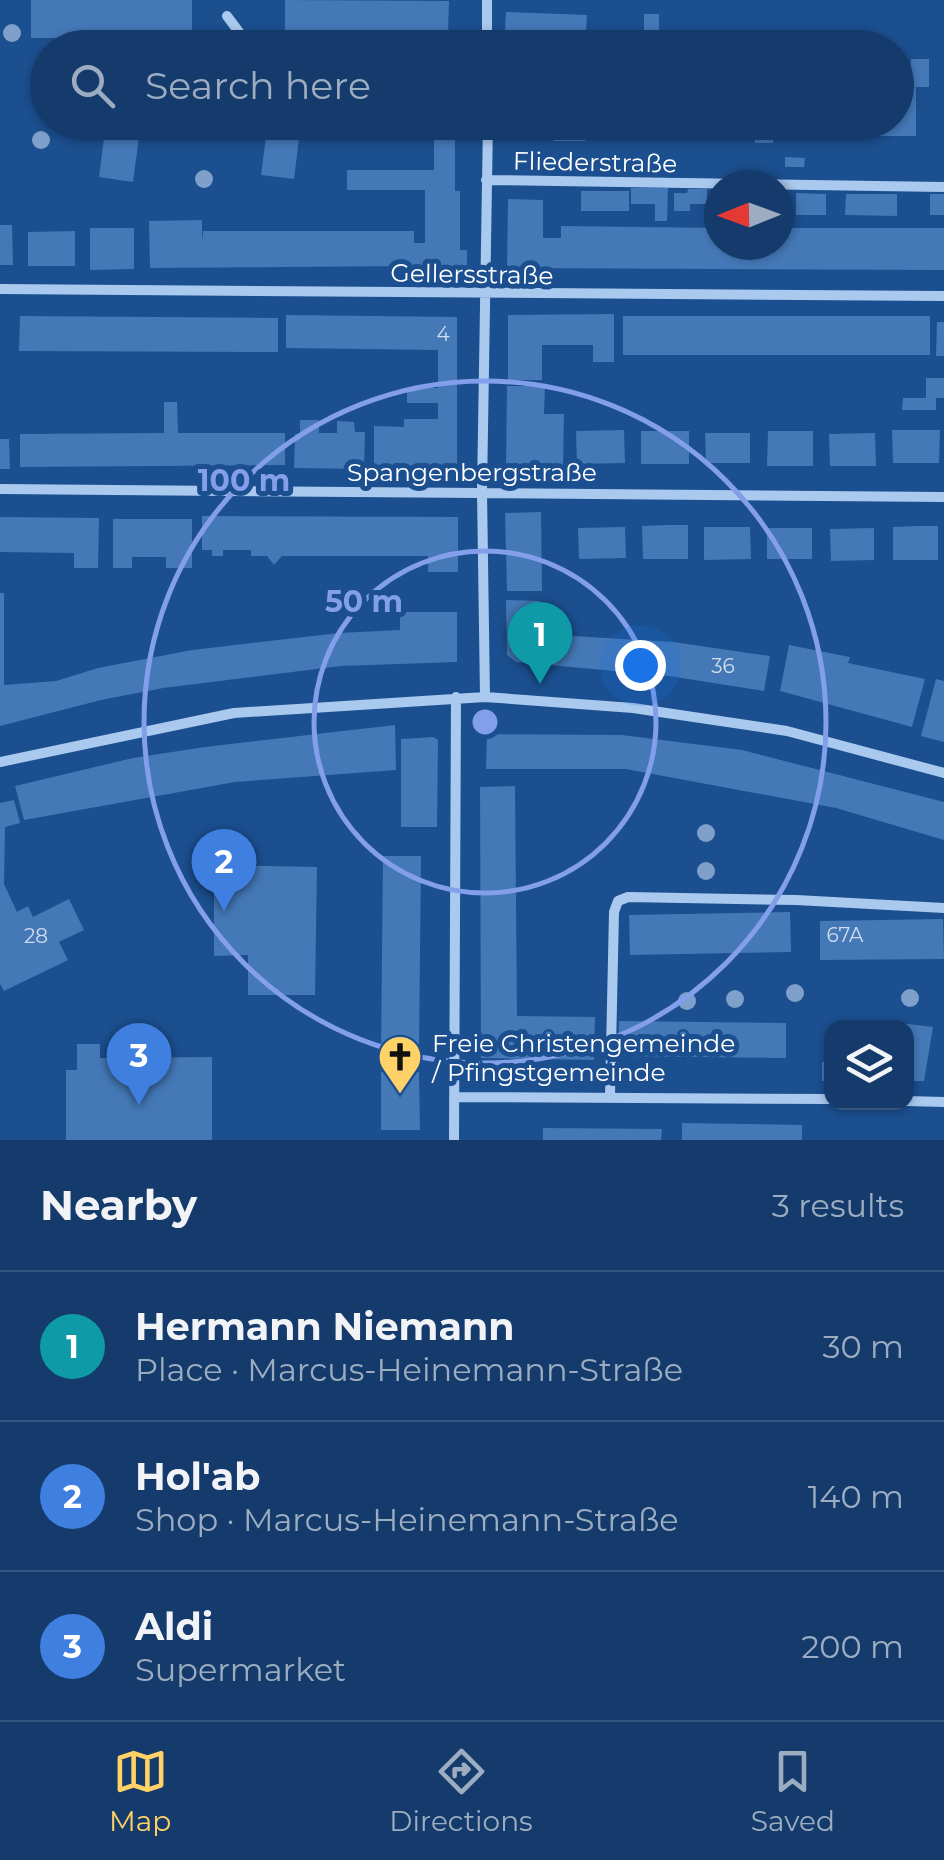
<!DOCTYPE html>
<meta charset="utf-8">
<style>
body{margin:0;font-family:Montserrat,sans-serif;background:#214673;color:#f1f3f6}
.controls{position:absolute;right:30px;bottom:30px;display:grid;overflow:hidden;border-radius:20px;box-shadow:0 2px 8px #0004}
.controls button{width:90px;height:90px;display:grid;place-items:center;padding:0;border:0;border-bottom:2px solid #33557e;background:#143b6b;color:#f1f3f6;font:50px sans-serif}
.compass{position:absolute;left:704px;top:170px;width:90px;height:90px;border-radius:50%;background:#143b6b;box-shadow:0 2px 8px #0004;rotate:269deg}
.you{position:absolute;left:640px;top:665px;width:35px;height:35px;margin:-25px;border:8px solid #fff;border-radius:50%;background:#1a73e8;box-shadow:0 0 0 15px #1a73e833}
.badge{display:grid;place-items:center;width:65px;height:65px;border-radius:50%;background:#ffd166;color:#fff;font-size:32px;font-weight:700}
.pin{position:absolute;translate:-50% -82px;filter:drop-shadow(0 2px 5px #0008)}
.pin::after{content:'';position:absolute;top:52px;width:35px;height:30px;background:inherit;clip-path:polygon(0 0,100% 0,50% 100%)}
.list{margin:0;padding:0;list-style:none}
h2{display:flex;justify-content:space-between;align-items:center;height:130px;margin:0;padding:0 40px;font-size:42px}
h2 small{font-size:32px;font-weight:400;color:#9dadc1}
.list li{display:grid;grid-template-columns:65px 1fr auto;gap:30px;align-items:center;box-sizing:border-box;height:150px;padding:0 40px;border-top:2px solid #33557e}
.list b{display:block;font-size:38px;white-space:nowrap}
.list p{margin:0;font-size:32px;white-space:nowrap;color:#9dadc1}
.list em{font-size:32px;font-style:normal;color:#9dadc1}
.icon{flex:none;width:55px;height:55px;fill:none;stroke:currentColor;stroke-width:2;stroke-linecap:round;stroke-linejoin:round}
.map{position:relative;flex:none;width:944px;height:1140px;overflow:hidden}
.search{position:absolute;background:#143b6b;box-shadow:0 2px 8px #0004;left:30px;right:30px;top:30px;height:110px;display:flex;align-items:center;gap:25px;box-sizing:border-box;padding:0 35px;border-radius:55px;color:#9dadc1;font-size:38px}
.sheet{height:580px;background:#143b6b}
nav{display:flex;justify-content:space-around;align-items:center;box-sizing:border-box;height:140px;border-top:2px solid #33557e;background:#143b6b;font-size:28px;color:#9dadc1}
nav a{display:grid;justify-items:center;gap:5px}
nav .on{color:#ffd166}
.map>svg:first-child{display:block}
</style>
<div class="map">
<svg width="944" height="1140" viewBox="0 0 944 1140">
<rect width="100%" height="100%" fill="#1b4f8f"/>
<!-- building -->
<path fill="#4478b7" d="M31,0H192V39L31,38Z
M285,0L449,1L448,34L285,32Z
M506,12L587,15L586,33L505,30Z
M644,14H659V48H644Z
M510,41H553V48H510Z
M911,59H929V87H916V136H857V122H896L898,88H910Z
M106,122H141L133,182L99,177Z
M268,122H301L294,179L261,175Z
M360,122H455V191H460V250H467V271L461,278H441V270H414V266L150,268L149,221L202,220V243L203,231H414V243H425V190H347V170H434V133H360Z
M554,122H585V141H554Z
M593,122H629V133H611V127L593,126Z
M665,122H719V133L665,132Z
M743,122H828V136L773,135V143H755V135H743Z
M834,122H848L847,137L833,136Z
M785,157L805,158L804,167H785Z
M631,188H668L667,221H655V204H631Z
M688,189H707V204H690V211H674V193H687Z
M581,191H629V211H581Z
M711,192H719V210H710Z
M796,193L826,194V215H796Z
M846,194H897V216L845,215Z
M930,194H944V215H930Z
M508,199L543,200V238H561V226L719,228V245H779V228H944V270L507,268Z
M0,225H12L13,265H0Z
M90,228H134V269L90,270Z
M75,231V266H28V232Z
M614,314V362H593V345H542V380H508V315Z
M286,315L457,317V468L374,467V426L404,427V419H438V403H407V388H438V350L286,348Z
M20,316L278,318V352L19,351Z
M623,316H930V355H623Z
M937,322H944V356H936Z
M926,378H944V398H936V410H902L903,398H926Z
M507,386H545L544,414H564L563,468L506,467Z
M164,402H177L178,433H285V465L20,467V434L164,433Z
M300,420H319V433H337V421L354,422L355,432H365L364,469L294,468L295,434H300Z
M624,430L625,463L577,464L576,431Z
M892,430H940L939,463H893Z
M641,431H689V464H641Z
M768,431H813V466H767Z
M705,433H750V463H706Z
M875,433L876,466H830L829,434Z
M0,439H9L10,469H0Z
M541,512L542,591H507L505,513Z
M202,516L458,517V572H428V556H282L274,565L267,556H251V550H223V556H212V550H202Z
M0,517L99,518L98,568H74V553L0,552Z
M113,519H192V568H166V557H132V568H113Z
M665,525H688V559H643L642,526Z
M916,526H938V560H893V527Z
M625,527L626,558L579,559L578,528Z
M704,527H750L751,559L704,560Z
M767,528H812V559H767Z
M874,528V560L831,561L830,529Z
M0,593H4V685L56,681L98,668L192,650L339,633L400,630V612H457V662L341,666L163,688L101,700L0,726Z
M506,600L540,601L539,634L673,642L770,656L764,691L669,676L516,662L507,655Z
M789,645L850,657L848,663L925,679L912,727L780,691Z
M936,679L944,681V742L921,736Z
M395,725L396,770L235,782L24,820L15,786L133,758L205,747Z
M487,734L622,735L742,750L944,802V840L836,808L626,769H486Z
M433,737L438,740L437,827H401V739Z
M515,786L517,1016L595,1017L594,1060L481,1058L480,787Z
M14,800L20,823L5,827L4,884L17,912L28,906L33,917L69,899L84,930L59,942L68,960L4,991L0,984V803Z
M383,856H421L419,1051H381Z
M214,865L317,867L315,995H248V955L214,956Z
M790,912L791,952L630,955L629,915Z
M943,919L944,959L820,960V921Z
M619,1021L786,1023V1058L618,1056Z
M900,1023L933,1027L924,1081H906V1028H899Z
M77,1044H100V1058L212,1057V1140H66V1070H77Z
M822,1062H831V1081H822Z
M381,1072H419L420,1130H381Z
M682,1123L802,1125V1140H682Z
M543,1128L662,1129L661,1140H543Z"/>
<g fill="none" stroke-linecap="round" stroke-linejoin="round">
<!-- minor -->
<path stroke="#a9c9ee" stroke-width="10" d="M487,0V48
M227,16L251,48
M486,180L944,187
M0,289L944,296
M0,489L944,497
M485,697L482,491L488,122
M0,762L234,713L485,697L633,708L787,731L944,773
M610,1096L614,912L618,901L628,897L796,900L944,908
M454,1097L832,1099
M906,1101L944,1102
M454,1140L456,697"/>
</g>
<!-- trees -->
<g fill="#7ea0ca">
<circle cx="12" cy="33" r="9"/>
<circle cx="41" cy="140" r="9"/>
<circle cx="204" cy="179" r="9"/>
<circle cx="706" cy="833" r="9"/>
<circle cx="706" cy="871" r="9"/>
<circle cx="795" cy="993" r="9"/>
<circle cx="910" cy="998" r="9"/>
<circle cx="735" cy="999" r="9"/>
<circle cx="687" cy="1001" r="9"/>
</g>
<!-- distance rings -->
<g fill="none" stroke="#839eea" stroke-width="5">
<circle cx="485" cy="722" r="171"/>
<circle cx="485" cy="722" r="341"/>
</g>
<!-- icons -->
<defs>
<symbol id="church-pin" viewBox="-11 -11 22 30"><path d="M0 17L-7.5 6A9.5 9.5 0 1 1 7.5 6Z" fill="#ffd166" stroke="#1b4f8f"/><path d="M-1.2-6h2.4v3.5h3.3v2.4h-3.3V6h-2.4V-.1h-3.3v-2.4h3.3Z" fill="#111"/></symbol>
</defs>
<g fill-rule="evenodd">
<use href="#church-pin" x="375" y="1032" width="50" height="68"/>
</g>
<g text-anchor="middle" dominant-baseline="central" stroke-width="10" stroke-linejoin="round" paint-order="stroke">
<!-- number labels -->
<g font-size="20" fill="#d0dded">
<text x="443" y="334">4</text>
<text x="723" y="666">36</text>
<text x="845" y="935">67A</text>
<text x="36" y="936">28</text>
</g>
<!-- street labels -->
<g font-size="25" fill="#fff" stroke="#1b4f8f">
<text transform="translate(595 162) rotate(1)">Fliederstraße</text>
<text transform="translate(472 274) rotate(1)">Gellersstraße</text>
<text x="472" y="472">Spangenbergstraße</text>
</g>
<!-- poi labels -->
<g font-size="25" fill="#fff" stroke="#1b4f8f" text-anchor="start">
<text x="432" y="1043">Freie Christengemeinde<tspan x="432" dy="29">/ Pfingstgemeinde</tspan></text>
</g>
</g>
<circle cx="485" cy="722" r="15" fill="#839eea" stroke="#1b4f8f" stroke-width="5"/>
<g font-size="30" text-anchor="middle" font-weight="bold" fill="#839eea" stroke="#1b4f8f" stroke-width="10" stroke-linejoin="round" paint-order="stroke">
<text x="244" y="491">100 m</text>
<text x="364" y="612">50 m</text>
</g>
</svg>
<div class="controls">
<button><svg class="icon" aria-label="layers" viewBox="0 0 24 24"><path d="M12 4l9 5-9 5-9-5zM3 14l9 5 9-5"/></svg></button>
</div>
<svg class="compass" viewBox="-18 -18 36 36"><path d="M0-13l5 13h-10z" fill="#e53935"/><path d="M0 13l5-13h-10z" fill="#9dadc1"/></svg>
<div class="you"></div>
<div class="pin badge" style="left:540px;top:684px;background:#0f9aa8">1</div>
<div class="pin badge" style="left:224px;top:911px;background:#3f7fe0">2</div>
<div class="pin badge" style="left:139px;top:1105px;background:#3f7fe0">3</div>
<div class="search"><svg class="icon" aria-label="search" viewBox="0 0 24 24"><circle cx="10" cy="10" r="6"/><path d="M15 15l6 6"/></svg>Search here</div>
</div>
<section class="sheet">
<h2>Nearby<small>3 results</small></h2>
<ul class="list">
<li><span class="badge" style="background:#0f9aa8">1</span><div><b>Hermann Niemann</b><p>Place · Marcus-Heinemann-Straße</p></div><em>30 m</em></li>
<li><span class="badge" style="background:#3f7fe0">2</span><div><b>Hol'ab</b><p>Shop · Marcus-Heinemann-Straße</p></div><em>140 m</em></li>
<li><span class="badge" style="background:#3f7fe0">3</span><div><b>Aldi</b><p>Supermarket</p></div><em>200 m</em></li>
</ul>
</section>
<nav>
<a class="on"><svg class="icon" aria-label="map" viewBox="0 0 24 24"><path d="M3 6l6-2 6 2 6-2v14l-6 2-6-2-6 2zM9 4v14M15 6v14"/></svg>Map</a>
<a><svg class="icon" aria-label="directions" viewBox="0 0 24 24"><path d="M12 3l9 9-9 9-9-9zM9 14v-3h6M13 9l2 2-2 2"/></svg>Directions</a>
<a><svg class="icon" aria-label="saved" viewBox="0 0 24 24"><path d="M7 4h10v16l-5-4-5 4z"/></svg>Saved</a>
</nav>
